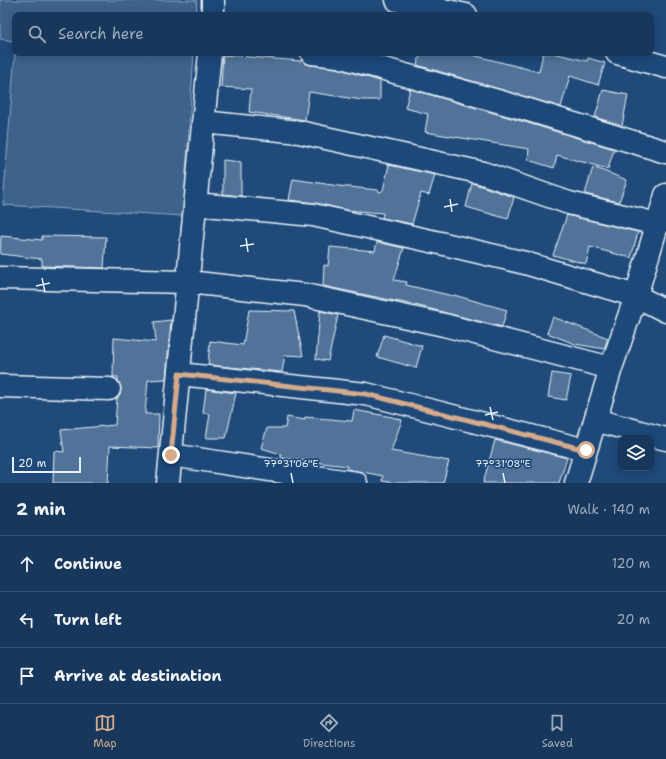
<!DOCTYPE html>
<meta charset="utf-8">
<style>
body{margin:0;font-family:"Shantell Sans",sans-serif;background:#203f62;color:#f1f3f6}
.controls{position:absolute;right:12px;bottom:12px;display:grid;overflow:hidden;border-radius:8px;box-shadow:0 2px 10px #0003}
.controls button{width:36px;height:36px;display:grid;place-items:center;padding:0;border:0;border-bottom:1px solid #365272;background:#17385c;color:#f1f3f6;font:20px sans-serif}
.scale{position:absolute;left:12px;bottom:10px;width:69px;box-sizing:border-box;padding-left:4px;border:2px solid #e8f1f8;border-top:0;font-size:11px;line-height:14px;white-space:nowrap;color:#e8f1f8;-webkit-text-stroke:3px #1f4a7a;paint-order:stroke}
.stop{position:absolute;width:12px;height:12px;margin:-9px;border:3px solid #d6ab8b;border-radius:50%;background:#fff}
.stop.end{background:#d6ab8b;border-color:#fff;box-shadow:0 1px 4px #0008}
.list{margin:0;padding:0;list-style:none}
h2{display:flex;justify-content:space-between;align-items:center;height:52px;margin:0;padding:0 16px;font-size:17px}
h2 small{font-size:13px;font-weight:400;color:#9eacbb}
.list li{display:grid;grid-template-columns:26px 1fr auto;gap:12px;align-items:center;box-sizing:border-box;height:56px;padding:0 16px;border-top:1px solid #365272}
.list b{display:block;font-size:15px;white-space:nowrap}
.list em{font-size:13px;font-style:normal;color:#9eacbb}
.icon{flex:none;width:22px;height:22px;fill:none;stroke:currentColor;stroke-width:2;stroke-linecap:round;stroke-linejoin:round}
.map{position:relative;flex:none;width:666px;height:483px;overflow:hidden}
.search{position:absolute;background:#17385c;box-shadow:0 2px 10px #0003;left:12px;right:12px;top:12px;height:44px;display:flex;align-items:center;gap:10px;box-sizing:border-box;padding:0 14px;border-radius:8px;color:#9eacbb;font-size:15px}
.sheet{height:220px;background:#17385c}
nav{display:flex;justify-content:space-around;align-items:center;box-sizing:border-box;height:56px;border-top:1px solid #365272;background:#17385c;font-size:11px;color:#9eacbb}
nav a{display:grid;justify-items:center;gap:2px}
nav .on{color:#d6ab8b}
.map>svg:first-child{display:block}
</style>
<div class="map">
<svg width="666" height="483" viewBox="0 0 666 483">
<rect width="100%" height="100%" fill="#1f4a7a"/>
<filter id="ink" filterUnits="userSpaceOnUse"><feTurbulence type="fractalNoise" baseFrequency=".025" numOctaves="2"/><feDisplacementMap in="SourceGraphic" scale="8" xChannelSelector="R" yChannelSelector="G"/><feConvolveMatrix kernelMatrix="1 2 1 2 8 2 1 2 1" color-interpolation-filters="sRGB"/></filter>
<g filter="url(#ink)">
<!-- green -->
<path fill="#3c628c" stroke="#92aac2" d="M0,0H197L196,15H15V41L0,39Z
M15,53H194L183,216L3,205Z"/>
<!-- building -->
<path fill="#517399" stroke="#e8f1f8" d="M421,53H465L539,72L543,53H553L587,61L588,58L605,63L598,85L570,76L561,107L417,65Z
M223,55L301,61V59L305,63L310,65L336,68L380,81V100H362L309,92L305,120L249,112L251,89L221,87Z
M410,89L518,120L614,149L608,169L557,155L554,168L528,160L529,149L425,132L428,114L405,108Z
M603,90L628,95L622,126L595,117Z
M223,160L241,162V196L223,194Z
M389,165L435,175L429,195L421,193L412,224L382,218L383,213L346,210L316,203L289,200L293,179L339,186L378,190V191L381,192L383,190Z
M593,167L627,180L619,202L585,194Z
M472,183L514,197L508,219L466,207Z
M567,215L638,232L631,258L590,247L586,264L553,255Z
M1,236L42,240V236L106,237L104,268L42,266V259L0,254Z
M377,242L404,248L394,280L407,282L406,285L453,296L454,295L507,310L502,327L419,306L323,286L324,265L328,266L330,247L375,251Z
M249,310L294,311L303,356L285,355L282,372L208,365L210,341L243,345Z
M320,311L338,315L328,361L316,359Z
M553,317L608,338L604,349L575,344L547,333Z
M171,320L166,379L148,380L145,414H159L158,448L110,446L108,483H53L54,451L64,452L61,430L115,425L117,398L120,395L121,389L118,381V377H113L114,338L156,342L154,322Z
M384,335L422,346L416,368L377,357Z
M552,373L571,376L566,400L548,397Z
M206,389L236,393L226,438H206L210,414L203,413Z
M354,410L392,417L402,420L391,451L449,461L443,483H395L382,481L383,476L347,469V466L281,458V454L261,448L267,428H285L287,417L305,420V417L352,421Z
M495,440L567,458L559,483H483Z"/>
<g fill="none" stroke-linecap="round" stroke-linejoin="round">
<defs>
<path id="minor" d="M397,0L466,15
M213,15V0
M312,53L338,56L522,108L666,152
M617,53L666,67
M203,122L299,132L483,173L569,203L657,224
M195,204L313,215L440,243L525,263L636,296L666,311
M0,278L188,282L305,295L444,325L611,368
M179,374L366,394L586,450
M0,386L109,389
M595,420L666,439
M171,455L356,483
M168,483L210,53
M576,483L611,368L636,296L666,195"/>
</defs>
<!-- minor casing -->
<use href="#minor" stroke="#e8f1f8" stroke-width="25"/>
<!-- minor -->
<use href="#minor" stroke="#1f4a7a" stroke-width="22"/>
</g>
</g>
<g fill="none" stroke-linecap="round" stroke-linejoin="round" filter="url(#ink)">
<!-- route -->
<path stroke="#d6ab8b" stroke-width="5" d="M171,455L179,374L366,394L586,450"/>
</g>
<!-- ticks -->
<path fill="none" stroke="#e8f1f8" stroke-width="1.5" d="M450,199L452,212M444,207L458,204M246,238L248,252M240,246L254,244M42,278L45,292M36,286L50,283M490,407L493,420M485,415L498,412M291,473L293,483M503,473L505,483"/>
<g font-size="10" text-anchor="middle" fill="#e8f1f8" stroke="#1f4a7a" stroke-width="3.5" stroke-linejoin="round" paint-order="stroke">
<text x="291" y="467">77°31'06"E</text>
<text x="503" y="467">77°31'08"E</text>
</g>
</svg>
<div class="controls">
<button><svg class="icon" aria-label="layers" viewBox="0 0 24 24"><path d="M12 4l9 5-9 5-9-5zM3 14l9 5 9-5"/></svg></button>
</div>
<div class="scale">20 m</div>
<div class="stop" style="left:586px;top:450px"></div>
<div class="stop end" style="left:171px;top:455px"></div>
<div class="search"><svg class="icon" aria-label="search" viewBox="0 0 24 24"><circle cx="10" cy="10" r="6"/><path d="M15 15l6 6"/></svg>Search here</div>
</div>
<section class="sheet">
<h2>2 min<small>Walk · 140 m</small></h2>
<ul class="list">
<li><svg class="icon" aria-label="ahead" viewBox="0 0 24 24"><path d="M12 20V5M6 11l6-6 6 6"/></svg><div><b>Continue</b></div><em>120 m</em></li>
<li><svg class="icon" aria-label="left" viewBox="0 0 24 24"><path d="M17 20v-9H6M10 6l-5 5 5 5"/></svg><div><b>Turn left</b></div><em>20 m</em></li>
<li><svg class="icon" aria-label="arrive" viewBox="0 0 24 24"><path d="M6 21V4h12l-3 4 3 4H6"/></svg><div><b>Arrive at destination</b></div></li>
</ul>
</section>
<nav>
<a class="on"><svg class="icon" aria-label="map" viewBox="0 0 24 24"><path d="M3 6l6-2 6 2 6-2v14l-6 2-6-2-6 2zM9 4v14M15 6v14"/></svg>Map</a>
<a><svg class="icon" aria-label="directions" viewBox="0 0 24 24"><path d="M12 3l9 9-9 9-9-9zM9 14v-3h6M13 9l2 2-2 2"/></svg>Directions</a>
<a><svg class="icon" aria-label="saved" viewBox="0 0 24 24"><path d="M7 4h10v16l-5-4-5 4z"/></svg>Saved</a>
</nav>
